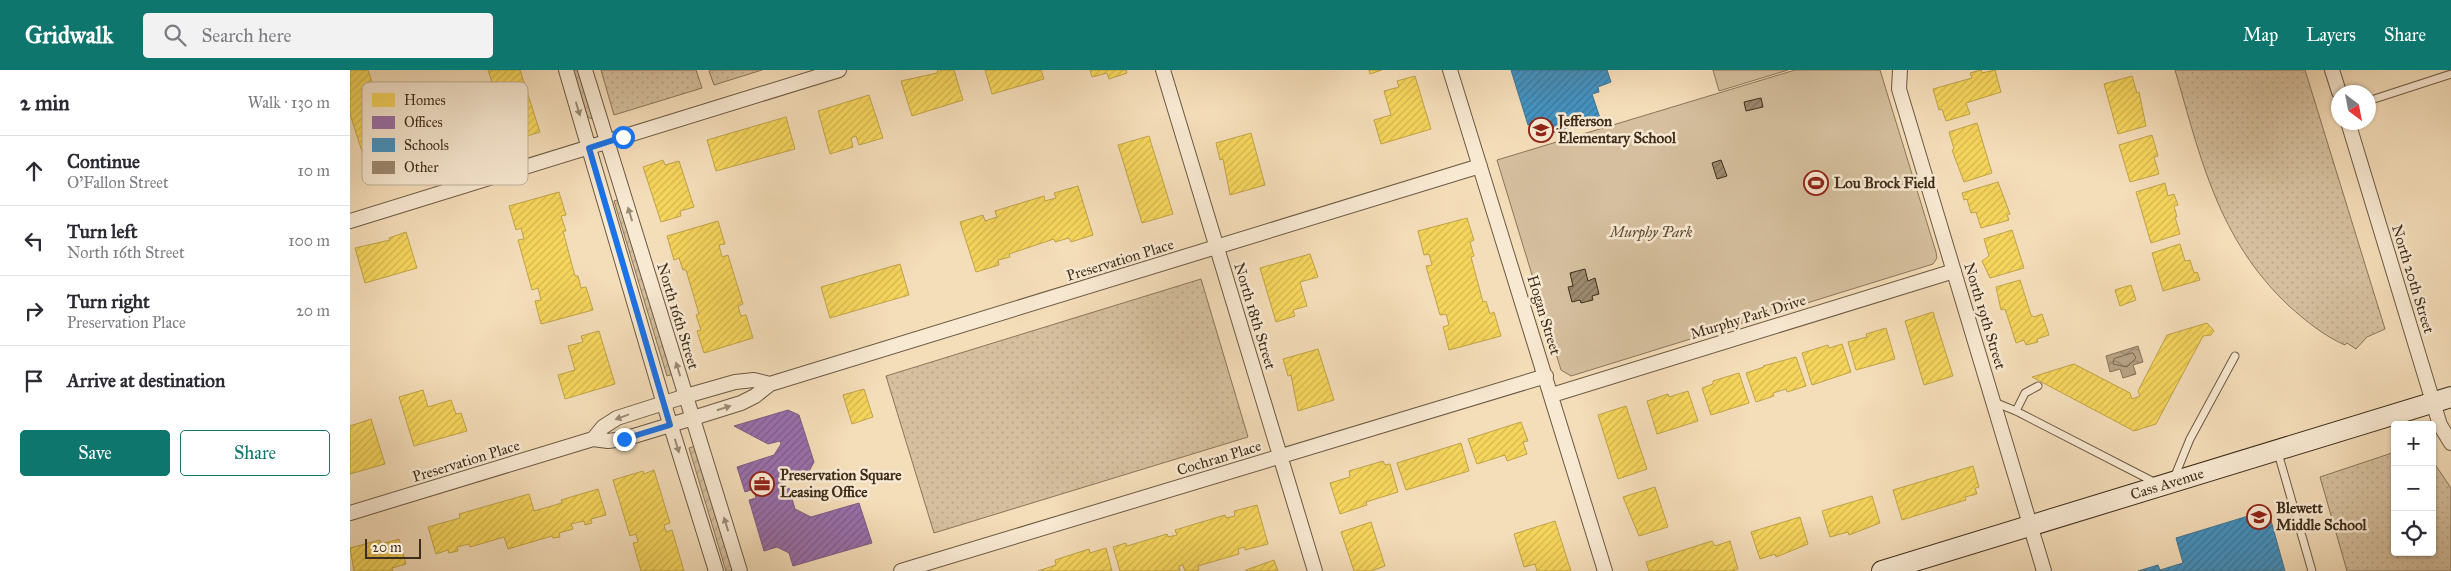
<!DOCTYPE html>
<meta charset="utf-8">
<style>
body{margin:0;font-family:"IM FELL Great Primer",serif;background:#f2f2f3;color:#2b2b33}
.controls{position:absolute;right:15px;bottom:15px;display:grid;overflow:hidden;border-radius:5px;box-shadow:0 1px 4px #0004}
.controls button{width:45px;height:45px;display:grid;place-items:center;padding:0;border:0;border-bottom:1px solid #e1e1e2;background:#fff;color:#2b2b33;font:25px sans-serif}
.compass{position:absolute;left:1981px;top:15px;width:45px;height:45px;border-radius:50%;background:#fff;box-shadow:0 1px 4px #0004;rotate:148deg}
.scale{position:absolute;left:15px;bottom:12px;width:56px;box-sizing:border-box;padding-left:5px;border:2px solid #3e2d1b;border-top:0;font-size:14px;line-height:18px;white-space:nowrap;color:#3e2d1b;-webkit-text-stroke:4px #f8e9d2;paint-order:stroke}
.stop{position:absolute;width:15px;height:15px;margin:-11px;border:4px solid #1a73e8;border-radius:50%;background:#fff}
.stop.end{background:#1a73e8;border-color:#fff;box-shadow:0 1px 5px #0008}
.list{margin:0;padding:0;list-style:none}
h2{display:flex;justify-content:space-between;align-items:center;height:65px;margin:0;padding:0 20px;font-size:21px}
h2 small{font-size:16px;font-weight:400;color:#7c7c81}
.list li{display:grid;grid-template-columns:32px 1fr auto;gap:15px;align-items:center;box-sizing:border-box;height:70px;padding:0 20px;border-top:1px solid #e1e1e2}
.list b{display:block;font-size:19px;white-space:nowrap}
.list p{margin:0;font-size:16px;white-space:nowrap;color:#7c7c81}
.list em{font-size:16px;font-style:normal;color:#7c7c81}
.actions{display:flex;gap:10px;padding:15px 20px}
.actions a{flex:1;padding:11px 0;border:1px solid #0f766e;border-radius:5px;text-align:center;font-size:18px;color:#0f766e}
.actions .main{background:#0f766e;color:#fff}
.icon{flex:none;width:28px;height:28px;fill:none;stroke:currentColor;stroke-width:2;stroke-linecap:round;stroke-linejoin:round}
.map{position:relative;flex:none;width:2101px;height:501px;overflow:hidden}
header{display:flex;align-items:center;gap:30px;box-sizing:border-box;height:70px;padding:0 25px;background:#0f766e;color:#fff}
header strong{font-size:24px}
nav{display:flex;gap:28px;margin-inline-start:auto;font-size:18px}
.search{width:350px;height:45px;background:#f2f2f3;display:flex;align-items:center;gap:12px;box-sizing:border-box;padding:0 18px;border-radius:5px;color:#7c7c81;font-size:19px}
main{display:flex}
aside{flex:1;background:#fff}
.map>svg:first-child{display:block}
</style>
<header>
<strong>Gridwalk</strong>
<div class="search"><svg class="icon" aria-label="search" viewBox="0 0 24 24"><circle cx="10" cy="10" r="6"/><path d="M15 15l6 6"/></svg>Search here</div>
<nav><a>Map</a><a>Layers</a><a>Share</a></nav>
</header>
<main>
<aside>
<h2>2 min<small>Walk · 130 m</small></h2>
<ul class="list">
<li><svg class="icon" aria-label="ahead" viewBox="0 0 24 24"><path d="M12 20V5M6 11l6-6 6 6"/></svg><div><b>Continue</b><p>O'Fallon Street</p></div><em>10 m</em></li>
<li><svg class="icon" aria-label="left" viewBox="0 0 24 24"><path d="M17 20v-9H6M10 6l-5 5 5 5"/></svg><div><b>Turn left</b><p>North 16th Street</p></div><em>100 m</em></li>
<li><svg class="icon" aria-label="right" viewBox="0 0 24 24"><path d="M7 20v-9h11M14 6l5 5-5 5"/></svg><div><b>Turn right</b><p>Preservation Place</p></div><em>20 m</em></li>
<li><svg class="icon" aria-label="arrive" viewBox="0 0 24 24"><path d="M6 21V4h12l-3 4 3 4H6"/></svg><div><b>Arrive at destination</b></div></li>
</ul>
<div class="actions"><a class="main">Save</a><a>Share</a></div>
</aside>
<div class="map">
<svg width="2101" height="501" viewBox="0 0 2101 501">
<defs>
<pattern id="grass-dots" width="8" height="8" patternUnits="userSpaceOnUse" patternTransform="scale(1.25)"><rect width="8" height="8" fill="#d5bf9e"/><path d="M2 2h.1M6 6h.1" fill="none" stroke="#b8a488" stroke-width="1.8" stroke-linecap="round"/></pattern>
<pattern id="garden-furrows" width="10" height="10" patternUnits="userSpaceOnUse" patternTransform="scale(1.25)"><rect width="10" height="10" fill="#d5bf9e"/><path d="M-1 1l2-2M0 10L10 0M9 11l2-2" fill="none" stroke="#b8a488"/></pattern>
<pattern id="water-waves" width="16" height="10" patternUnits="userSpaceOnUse" patternTransform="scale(1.25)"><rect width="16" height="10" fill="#b6a183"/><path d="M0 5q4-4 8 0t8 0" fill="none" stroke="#95846a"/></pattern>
<pattern id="homes-hatch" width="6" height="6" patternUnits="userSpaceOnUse" patternTransform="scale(1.25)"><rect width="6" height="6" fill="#f6d55c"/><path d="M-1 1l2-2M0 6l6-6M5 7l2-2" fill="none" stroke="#d4b74f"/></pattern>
<pattern id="offices-hatch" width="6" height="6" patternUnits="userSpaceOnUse" patternTransform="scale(1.25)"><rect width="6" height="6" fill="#9970ab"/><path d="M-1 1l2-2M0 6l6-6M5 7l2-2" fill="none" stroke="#7e5c8a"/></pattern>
<pattern id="schools-hatch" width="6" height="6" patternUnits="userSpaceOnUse" patternTransform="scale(1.25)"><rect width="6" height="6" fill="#4393c3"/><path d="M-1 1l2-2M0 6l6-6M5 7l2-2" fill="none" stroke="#39789e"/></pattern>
<pattern id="building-hatch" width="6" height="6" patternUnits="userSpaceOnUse" patternTransform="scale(1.25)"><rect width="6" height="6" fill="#9d896d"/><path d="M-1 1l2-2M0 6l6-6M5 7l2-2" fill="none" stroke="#817059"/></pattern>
</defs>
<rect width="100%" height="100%" fill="#f4ddb9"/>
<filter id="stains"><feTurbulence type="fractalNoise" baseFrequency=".004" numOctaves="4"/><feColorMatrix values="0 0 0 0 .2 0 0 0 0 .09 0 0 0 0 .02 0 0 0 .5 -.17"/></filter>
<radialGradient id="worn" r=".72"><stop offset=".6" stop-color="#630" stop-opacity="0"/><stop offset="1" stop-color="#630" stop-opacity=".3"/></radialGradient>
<!-- grass -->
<path fill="url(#grass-dots)" stroke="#8a765c" d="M223,0H228L243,46L241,49L237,46Z
M251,0H346L352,18L264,45Z
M361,0H412L364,15L359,1Z
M1825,0H1955L2035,259L2017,267L2006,279L1997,273L1995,275C1974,266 1956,251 1939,236C1868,169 1851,89 1825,0Z
M851,209L898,367L584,463L536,306Z
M2045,382V482H2082V390L2101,418V501H1997L1970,407Z"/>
<!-- park -->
<path fill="#d5bf9e" stroke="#8a765c" d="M1363,0H1438L1369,21Z
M1445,0H1530L1586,182L1587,188L1583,194L1221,306L1211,300L1147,90Z"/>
<!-- garden -->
<path fill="url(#garden-furrows)" stroke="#8a765c" d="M270,129L323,304L317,306L264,131Z
M345,376L383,501H376L339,378Z"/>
<!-- water -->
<path fill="url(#water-waves)" stroke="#867359" d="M1788,276L1793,292L1783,295L1786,304L1773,308L1770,299L1760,302L1756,286Z"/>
<!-- homes -->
<path fill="url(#homes-hatch)" stroke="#bfa348" d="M0,0H18L51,104L22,113L0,44Z
M138,0H170L190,62L161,71Z
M604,0L613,30L562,46L551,11L587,3L588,0Z
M635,0H691L694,9L642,24Z
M740,0H776L777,3L759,9L757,3L742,7Z
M1019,0H1032L1020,4Z
M1631,0L1632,3L1645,0L1651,22L1616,33L1620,44L1596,51L1592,39L1589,40L1583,19L1622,8L1620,3Z
M1065,6L1081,59L1031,74L1024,50L1041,45L1034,21L1049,17L1047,11Z
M1782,6L1787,23L1789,22L1796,56L1768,64L1754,14Z
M519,25L533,68L509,75L506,66L501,68L503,77L480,84L468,41Z
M436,47L445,79L366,101L357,70Z
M1627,53L1642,103L1614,112L1602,80L1604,79L1599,62Z
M901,63L915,115L880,125L873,89L870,90L866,73Z
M1802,65L1808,86L1804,87L1809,104L1780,112L1769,75Z
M799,66L823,144L792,153L768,75Z
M313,90L315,95L329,91L344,137L330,141L331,146L311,152L293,97Z
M1648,112L1660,144L1657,145L1659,150L1631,158L1626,142L1621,143L1617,129L1614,130L1612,123Z
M1815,113L1818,126L1824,124L1828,135L1824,136L1827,147H1825L1830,164L1801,173L1786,122Z
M728,116L743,165L721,172L719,168L705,172L704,169L659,184L660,187L648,190L649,195L626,202L610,152L633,145L635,151L647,147L645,141L694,126L695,131L706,128L704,123Z
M209,122L216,145L211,146L216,161H213L225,206H228L231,218L236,217L243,240L191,254L185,231L191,230L188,218L182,220L168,170L174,169L171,158L166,160L159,136Z
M1117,148L1124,170L1120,172L1124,186L1121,187L1133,232L1136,231L1140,244L1144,242L1151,266L1099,280L1093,257L1099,255L1096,244L1090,245L1076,196L1082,195L1079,184L1074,185L1068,161Z
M368,151L375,174L369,175L372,187L378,185L393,234L388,236L391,246L396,245L403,268L354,283L347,261L351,260L346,245L349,244L336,200H333L329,188L324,190L317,166Z
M1662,160L1674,198L1640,208L1632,191L1639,186L1634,169Z
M56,162L67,198L15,213L5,178L40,170L39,168Z
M1830,174L1835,191L1840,190L1844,203L1847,202L1850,210L1813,221L1802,183Z
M960,184L968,207L950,212L957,236L943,240L945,246L926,252L910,198Z
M550,194L559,225L480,248L471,217Z
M1670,210L1681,245L1684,247L1692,244L1699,265L1687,269L1688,272L1676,275L1674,270L1666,273L1655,239L1651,240L1646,217Z
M1781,215L1786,230L1770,236L1765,220Z
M1583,242L1603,306L1574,315L1555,251Z
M1857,253L1864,261L1861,265L1853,266L1806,354L1784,361L1682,307L1724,294L1780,323L1782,329L1790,326L1788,321L1817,265Z
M1536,258L1545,289L1506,300L1498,272L1517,267L1516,264Z
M249,261L265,314L215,329L208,305L225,300L218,276L233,272L231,266Z
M1492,274L1501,302L1462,315L1452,283L1478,275L1479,278Z
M968,279L984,330L948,341L941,305L938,306L933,289Z
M1446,287L1456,316L1437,322L1436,319L1423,323L1424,326L1406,332L1396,303L1414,297L1413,296Z
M1389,303L1399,333L1361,345L1352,318L1363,314V311Z
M514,319L523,347L502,354L493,325Z
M73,320L78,337L101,330L106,344L111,343L117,361L64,376L49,327Z
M1338,321L1348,351L1307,364L1297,331L1318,324L1319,327Z
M1276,336L1297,399L1268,409L1248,345Z
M21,349L35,394L0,404V356Z
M1171,352L1178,371L1173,372L1177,384L1157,391L1155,385L1127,394L1118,369Z
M1111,373L1119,401L1056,420L1047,393Z
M1033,391L1035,395L1040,394L1048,422L1016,432L1017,435L990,444L980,413L1000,407L999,401Z
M1623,396L1629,417L1625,418L1627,424L1615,427L1616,430L1552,450L1543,420Z
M304,400L320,453L314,455L316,462L322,460L334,501H291L283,473L288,472L286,464L280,466L263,410L293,401L294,404Z
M1305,417L1318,457L1289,466L1273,427Z
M248,419L256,445L241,449L242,453L235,455L234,451L221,454L223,459L209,463L210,467L203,468L202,466L158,479L154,467L120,477L119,474L107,477L108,481L99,483L98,480L86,484L78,457L110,448L109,444L179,424L184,441L212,433L211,430Z
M1522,426L1530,453L1499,465L1498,462L1480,467L1472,441Z
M907,435L918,474L895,480L894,477L888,479L889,484L848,496L849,500L845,501H835L833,495L829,496L830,501H770L763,477L776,473L777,476L817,464L818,467L827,465L825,460L875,445L876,448L885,446L884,441Z
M1450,447L1458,474L1426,487L1425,484L1410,489L1401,462Z
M1205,451L1221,501H1187L1185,494L1174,497L1164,464Z
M1021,452L1035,496L1021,501H1004L991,462Z
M49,469L56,494L42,498L43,501H4L0,478L30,470L31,474Z
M1362,471L1365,476L1380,471L1388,499L1382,501H1299L1296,492Z
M756,478L762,501H688L706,495L705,490L739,479L740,483Z
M924,490L928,501H896V500Z"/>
<!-- offices -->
<path fill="url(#offices-hatch)" stroke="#7e5c80" d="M438,340L449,345L464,392L458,403L431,411L433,420L439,418L445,439L461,447L509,433L522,473L443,496L439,483L427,477L414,481L399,430L406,428L404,419L395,422L387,397L424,385L431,374L430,371L418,374L384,356Z"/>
<!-- schools -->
<path fill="url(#schools-hatch)" stroke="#427491" d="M1161,0H1257L1261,12L1248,17L1249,22L1242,24L1250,48L1192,66L1188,52L1178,55Z
M1918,440L1935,501H1788L1808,495L1810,500L1833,493L1826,468Z"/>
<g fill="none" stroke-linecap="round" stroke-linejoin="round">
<!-- shore -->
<path stroke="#7a674f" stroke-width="1" d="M1783,283L1786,288L1777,297L1763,294L1764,289Z"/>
</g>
<!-- building -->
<path fill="url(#building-hatch)" stroke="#3e2d1b" d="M1411,28L1413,37L1396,41L1394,32Z
M1371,90L1377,106L1367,109L1362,93Z
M1235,199L1238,211L1245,208L1249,224L1242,226L1243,230L1231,233L1230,230L1222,232L1218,217L1223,216L1220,203Z"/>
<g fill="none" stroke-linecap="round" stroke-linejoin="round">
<defs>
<path id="service" d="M2018,31L2101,4
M1644,332L1666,341L1806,413
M1666,341L1675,323L1688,316
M1928,383L1962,501
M1824,408L1840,369L1885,286"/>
<path id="minor" d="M216,0L314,334L366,501
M235,0L390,501
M813,0L965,501
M1100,0L1255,501
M1550,0L1549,19L1694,501
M1982,0L1989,22
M1998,52L2090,355L2101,373
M0,151L489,0
M1202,325L1604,201
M243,369L253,357L267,348L336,326L385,312L404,310L420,314
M0,443L243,369L258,371L274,369L343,348L391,333L405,326L420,314L1130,96
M551,501L1196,306"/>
<g id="secondary">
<path id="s1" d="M1532,501L2101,327"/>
</g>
</defs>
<!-- service casing -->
<use href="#service" stroke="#6c5942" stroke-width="9"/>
<!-- minor casing -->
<use href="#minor" stroke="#6c5942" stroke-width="16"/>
<!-- secondary casing -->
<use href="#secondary" stroke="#3e2d1b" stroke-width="22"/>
<!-- service -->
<use href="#service" stroke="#f8e9d2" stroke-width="7"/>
<!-- minor -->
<use href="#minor" stroke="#f8e9d2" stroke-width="14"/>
<!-- secondary -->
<use href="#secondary" stroke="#f8e9d2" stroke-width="20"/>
</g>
<!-- one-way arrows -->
<defs><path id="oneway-solid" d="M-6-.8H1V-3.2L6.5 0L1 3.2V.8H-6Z" transform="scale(1.25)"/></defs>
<g fill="#9b8b76">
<use href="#oneway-solid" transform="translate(228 39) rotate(73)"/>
<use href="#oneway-solid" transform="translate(280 144) rotate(-107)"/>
<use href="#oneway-solid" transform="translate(328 299) rotate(-107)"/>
<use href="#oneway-solid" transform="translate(374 338) rotate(-18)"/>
<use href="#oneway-solid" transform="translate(272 347) rotate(160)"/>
<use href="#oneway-solid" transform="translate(327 376) rotate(73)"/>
<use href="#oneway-solid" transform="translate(376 454) rotate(-107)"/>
</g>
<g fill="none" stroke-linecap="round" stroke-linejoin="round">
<!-- route -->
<path stroke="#1a73e8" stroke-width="6" d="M273,67L239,78L320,355L274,369"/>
</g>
<!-- icons -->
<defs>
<symbol id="school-ring" viewBox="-11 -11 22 22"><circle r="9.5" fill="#f8e9d2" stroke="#8f2418" stroke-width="1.5"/><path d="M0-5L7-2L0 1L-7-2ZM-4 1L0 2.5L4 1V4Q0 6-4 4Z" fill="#8f2418"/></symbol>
<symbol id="stadium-ring" viewBox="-11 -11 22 22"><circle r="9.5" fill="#f8e9d2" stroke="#8f2418" stroke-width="1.5"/><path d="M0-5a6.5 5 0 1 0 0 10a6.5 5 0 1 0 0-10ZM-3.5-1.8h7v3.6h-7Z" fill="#8f2418"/></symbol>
<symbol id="office-ring" viewBox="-11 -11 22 22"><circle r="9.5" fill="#f8e9d2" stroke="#8f2418" stroke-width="1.5"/><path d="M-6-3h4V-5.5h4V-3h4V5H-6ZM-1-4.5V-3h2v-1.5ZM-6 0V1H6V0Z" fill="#8f2418"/></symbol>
</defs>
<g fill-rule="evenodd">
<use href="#school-ring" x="1177" y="46" width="28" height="28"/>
<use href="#stadium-ring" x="1452" y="99" width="28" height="28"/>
<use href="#office-ring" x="398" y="400" width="28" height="28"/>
<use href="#school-ring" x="1895" y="433" width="28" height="28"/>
</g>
<g text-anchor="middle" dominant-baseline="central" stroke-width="5" stroke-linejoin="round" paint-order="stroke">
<!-- poi labels -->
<g font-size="15" font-weight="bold" fill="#3e2d1b" stroke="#f8e9d2" text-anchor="start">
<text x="1208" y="51">Jefferson<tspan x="1208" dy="17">Elementary School</tspan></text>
<text x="1484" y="113">Lou Brock Field</text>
<text x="430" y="405">Preservation Square<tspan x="430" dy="17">Leasing Office</tspan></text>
<text x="1926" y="438">Blewett<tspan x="1926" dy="17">Middle School</tspan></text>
</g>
<!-- park labels -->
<g font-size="15" font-style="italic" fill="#5c4a35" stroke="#f8e9d2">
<text x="1301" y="162">Murphy Park</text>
</g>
<!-- street labels -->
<g font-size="15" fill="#3e2d1b" stroke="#f8e9d2">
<text transform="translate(770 190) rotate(-17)">Preservation Place</text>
<text transform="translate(2063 209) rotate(73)">North 20th Street</text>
<text transform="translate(1194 245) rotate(73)">Hogan Street</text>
<text transform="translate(328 246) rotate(73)">North 16th Street</text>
<text transform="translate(905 246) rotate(73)">North 18th Street</text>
<text transform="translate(1635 246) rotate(73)">North 19th Street</text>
<text transform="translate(1398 247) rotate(-17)">Murphy Park Drive</text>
<text transform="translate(869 388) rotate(-17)">Cochran Place</text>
<text transform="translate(116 391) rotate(-17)">Preservation Place</text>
<text stroke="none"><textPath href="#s1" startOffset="298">Cass Avenue</textPath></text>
</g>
</g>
<!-- legend -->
<rect x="12" y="12" width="166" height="103" rx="8" fill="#f8e9d2" stroke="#c0b19b" stroke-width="1"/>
<rect x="22" y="23" width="23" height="14" fill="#f6d55c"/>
<rect x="22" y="46" width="23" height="13" fill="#9970ab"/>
<rect x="22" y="68" width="23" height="14" fill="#4393c3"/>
<rect x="22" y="91" width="23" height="13" fill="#9d896d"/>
<g font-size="14" fill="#3e2d1b">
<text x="54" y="35">Homes</text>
<text x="54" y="57">Offices</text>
<text x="54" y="80">Schools</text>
<text x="54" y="102">Other</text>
</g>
<rect width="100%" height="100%" filter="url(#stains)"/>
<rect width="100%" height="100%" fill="url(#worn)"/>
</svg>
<div class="controls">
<button>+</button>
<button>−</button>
<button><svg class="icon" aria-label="locate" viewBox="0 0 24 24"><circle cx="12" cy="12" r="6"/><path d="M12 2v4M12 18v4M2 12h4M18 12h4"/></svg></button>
</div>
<svg class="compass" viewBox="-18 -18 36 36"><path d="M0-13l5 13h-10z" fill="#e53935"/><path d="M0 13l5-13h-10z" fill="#7c7c81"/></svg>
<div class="scale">20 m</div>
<div class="stop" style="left:273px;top:67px"></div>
<div class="stop end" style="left:274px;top:369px"></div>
</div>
</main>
